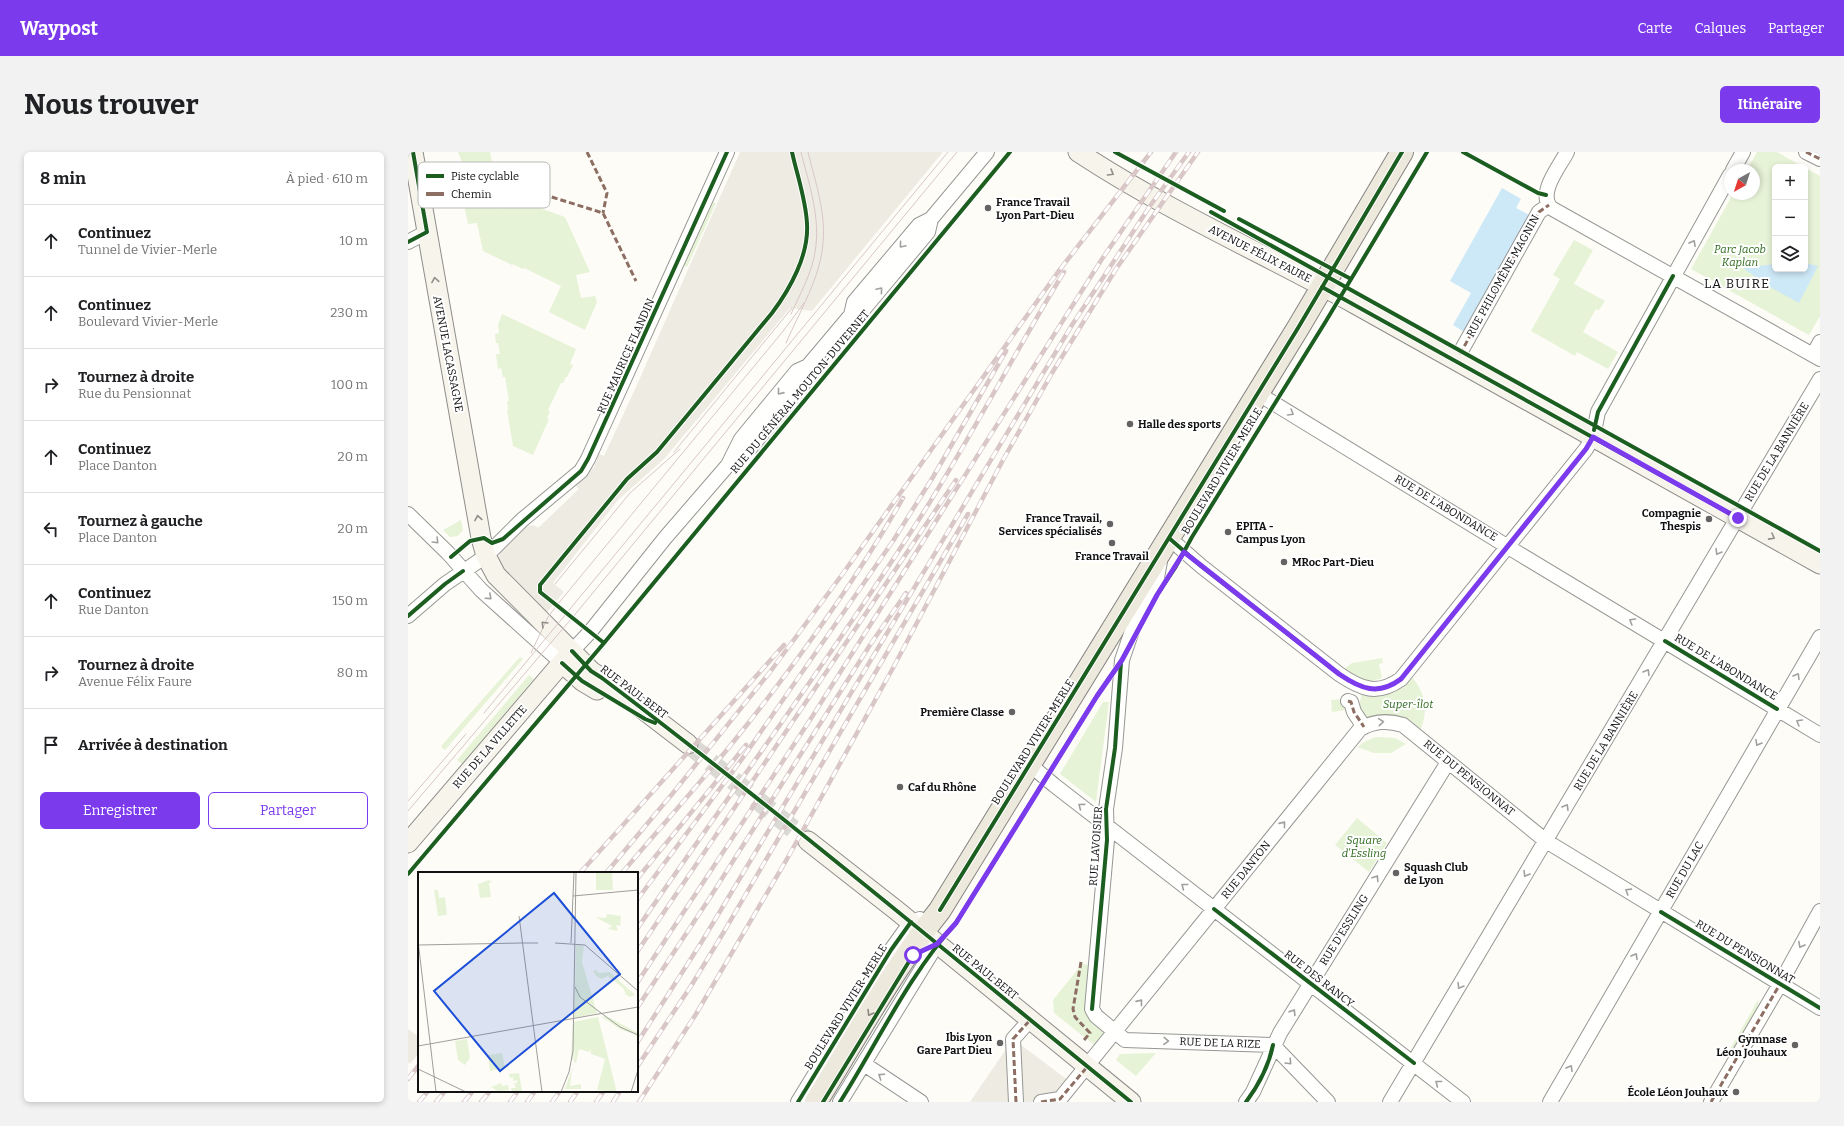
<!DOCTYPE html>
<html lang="fr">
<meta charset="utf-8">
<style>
body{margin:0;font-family:Bitter,serif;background:#f2f2f2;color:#202124}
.controls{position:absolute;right:12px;top:12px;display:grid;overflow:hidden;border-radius:6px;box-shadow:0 2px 6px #0003}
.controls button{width:36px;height:36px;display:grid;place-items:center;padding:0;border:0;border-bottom:1px solid #e0e0e0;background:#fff;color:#202124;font:20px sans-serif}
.compass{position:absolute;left:1316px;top:12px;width:36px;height:36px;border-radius:50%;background:#fff;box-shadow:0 2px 6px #0003;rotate:219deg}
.stop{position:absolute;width:12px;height:12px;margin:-9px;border:3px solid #7c3aed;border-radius:50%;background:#fff}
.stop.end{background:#7c3aed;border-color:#fff;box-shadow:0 1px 4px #0008}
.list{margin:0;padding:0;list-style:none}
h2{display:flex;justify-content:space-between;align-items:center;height:52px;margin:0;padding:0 16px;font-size:17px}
h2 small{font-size:13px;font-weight:400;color:#757577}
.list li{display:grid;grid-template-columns:26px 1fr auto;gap:12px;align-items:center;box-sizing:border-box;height:72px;padding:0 16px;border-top:1px solid #e0e0e0}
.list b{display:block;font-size:15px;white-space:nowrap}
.list p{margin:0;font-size:13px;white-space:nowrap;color:#757577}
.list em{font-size:13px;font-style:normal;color:#757577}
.actions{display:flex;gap:8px;padding:12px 16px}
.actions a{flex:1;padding:9px 0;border:1px solid #7c3aed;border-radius:6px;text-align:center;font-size:14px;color:#7c3aed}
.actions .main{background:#7c3aed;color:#fff}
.icon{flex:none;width:22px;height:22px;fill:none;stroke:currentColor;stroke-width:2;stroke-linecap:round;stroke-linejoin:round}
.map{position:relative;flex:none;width:1412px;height:950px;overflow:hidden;border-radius:6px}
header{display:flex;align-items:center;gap:24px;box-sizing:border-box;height:56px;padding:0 20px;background:#7c3aed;color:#fff}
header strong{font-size:19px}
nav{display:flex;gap:22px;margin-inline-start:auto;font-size:14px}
.intro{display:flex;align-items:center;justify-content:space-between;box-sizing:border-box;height:96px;padding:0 24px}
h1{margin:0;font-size:28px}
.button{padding:10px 18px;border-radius:6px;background:#7c3aed;color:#fff;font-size:14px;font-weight:700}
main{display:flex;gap:24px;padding:0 24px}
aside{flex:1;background:#fff;border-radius:6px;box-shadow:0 2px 6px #0003}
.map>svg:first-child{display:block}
</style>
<header>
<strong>Waypost</strong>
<nav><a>Carte</a><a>Calques</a><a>Partager</a></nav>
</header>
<div class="intro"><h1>Nous trouver</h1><a class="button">Itinéraire</a></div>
<main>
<aside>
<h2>8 min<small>À pied · 610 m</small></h2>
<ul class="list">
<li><svg class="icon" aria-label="ahead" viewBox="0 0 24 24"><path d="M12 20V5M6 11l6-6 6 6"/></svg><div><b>Continuez</b><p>Tunnel de Vivier-Merle</p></div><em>10 m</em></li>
<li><svg class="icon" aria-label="ahead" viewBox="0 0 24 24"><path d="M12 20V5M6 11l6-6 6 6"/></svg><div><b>Continuez</b><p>Boulevard Vivier-Merle</p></div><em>230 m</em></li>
<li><svg class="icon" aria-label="right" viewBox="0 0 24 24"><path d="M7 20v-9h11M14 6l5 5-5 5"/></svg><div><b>Tournez à droite</b><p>Rue du Pensionnat</p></div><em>100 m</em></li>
<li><svg class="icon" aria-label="ahead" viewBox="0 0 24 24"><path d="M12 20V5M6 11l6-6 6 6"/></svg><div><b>Continuez</b><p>Place Danton</p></div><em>20 m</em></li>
<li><svg class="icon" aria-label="left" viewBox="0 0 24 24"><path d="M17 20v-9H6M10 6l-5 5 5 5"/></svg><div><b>Tournez à gauche</b><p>Place Danton</p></div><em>20 m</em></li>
<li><svg class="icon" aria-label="ahead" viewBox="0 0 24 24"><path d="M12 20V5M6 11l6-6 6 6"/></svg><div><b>Continuez</b><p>Rue Danton</p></div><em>150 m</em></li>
<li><svg class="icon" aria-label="right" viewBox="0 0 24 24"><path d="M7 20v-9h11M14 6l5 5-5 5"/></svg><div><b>Tournez à droite</b><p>Avenue Félix Faure</p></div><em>80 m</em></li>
<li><svg class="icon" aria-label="arrive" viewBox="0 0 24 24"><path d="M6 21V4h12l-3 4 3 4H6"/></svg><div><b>Arrivée à destination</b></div></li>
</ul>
<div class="actions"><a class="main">Enregistrer</a><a>Partager</a></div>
</aside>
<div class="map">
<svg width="1412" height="950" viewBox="0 0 1412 950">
<rect width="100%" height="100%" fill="#fdfcf7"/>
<!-- green -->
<path fill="#e7f3d7" d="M50,0H82L93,57L112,49L157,65L182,120L168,123L173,146L187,144L189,150L177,178L141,160L153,134L116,116L115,117L104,112V113L75,99L69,71L60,72L53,37L59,36L58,30L59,29L58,24H57L56,13H55Z
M1349,0H1369L1395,15H1367V117H1397V16L1412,24V164L1401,183L1283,117L1325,42H1346V18H1339Z
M305,50L308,51L279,115L276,113Z
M1166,88L1185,98L1166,132L1197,149L1191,158L1188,157L1175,180L1210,200L1200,217L1169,200L1167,204L1123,179L1152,127L1145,123Z
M94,162L168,197L162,212L165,213L159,225H158L155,231H153L140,258L142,260L139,266L141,267L125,303L105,294L99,258H100L99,249H101L97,225H95L93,216L90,217L88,202H92L90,191H88L87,182L91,181L90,173Z
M53,368L55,378L50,384L42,385L35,378Z
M112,505L115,507L37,598L34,596V593Z
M974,506L975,511L971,512L974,526C955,533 950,528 933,519L944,511Z
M121,523L126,527L54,612L49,608Z
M1004,525C1019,544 1020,558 1012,580L958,568C950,559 950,551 955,540L976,541L995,536Z
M936,547L937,558L924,560L923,548Z
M695,550H701L688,650L652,622Z
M968,585L987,586L998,592L983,601H966L949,595L958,589Z
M949,666L979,691L961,720L927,693Z
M674,812L685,813L681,859L703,880L690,896L646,861L645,848Z
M1350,848V863L1326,905L1318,904Z
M748,901L728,924L708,908L712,902Z"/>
<!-- plaza -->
<path fill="#edebe2" d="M332,0H535L404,159L382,156L256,307L210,348L145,431L156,440L138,461L97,421L90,408L93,399L120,374L126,373L130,376L171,337L168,334L186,315L191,302L196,304L228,235Z
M0,877L11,885V901L2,912L0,910Z
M605,887L665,932L650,950H562Z"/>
<!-- water -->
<path fill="#cde8f7" d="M1094,36L1113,47L1108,56L1123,64L1056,180L1045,173L1063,141L1042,129Z
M1397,111L1410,114L1391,151L1360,134L1335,116L1367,112V117H1397Z"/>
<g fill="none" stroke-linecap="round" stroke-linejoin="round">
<!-- secondary-tunnel -->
<path stroke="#dad9d4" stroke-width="19" stroke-dasharray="19 10" stroke-linecap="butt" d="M280,592L400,689"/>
<defs>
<path id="street" d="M1159,0C1152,14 1129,41 1143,56L1412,207
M1398,0L1412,7
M1325,18L1335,0
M0,90L19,80
M443,163L455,158L520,80L523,67
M1405,203L1412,190
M1048,208L1131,60L1141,53
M849,241L1110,401L1412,583
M320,313L333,287L389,219L400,214L443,163L446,150L511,73L523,67L579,0
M0,362L40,401L73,438L154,511
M761,386L793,414L931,522C953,537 969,544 993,527L1178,297L1185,285L1190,260L1322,23
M752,409L749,426L725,476L714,508L707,596L698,657L699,688L684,857L688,864L717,888L865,893L920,950
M0,464L37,432L78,404L114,368L173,319L180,307L319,0
M164,499L182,480L257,386L320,313L343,295L399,227L400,214
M940,549L943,550L946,560L956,575
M621,612L646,633L1055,950
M456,912L513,950
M390,950L483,798L503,770L512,767
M432,950L529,792
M608,950L605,887L622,868
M633,950L652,947L952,577C966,569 979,568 995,573L1138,689L1412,856
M838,950L845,940L872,881L1040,610
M982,950L1412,227
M1142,950L1412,485
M1303,950L1372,832L1412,759"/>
<path id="secondary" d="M5,0L73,386L78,404L88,423L183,519L194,526L280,592
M670,0C758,58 855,101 947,152C1101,239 1257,325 1412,412
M154,511L174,529L189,538
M400,689L488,758L723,950
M0,691L164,499"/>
<path id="primary" d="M408,950C448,885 484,818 532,758L890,176L994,0"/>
</defs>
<!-- street casing -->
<use href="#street" stroke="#979795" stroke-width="16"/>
<!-- secondary casing -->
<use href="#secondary" stroke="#8e8d8b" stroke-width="21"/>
<!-- primary casing -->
<use href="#primary" stroke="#858482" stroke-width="24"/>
<!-- street -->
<use href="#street" stroke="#fffffe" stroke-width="14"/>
<!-- secondary -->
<use href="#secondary" stroke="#f6f4eb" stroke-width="19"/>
<!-- primary -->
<use href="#primary" stroke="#ede9dc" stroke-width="22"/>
<!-- tram -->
<path stroke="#d9c6c7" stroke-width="1" d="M383,162C392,142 404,121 407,100C413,66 401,32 393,0
M378,191C391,161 413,124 415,91C418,60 407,29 400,0
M266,300L384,156
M147,432L222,341L272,297
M123,501L140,465L149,453L376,178L396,151
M76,561L540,0
M0,649L58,582
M0,659L169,460L549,0"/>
<defs>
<path id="rail" d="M172,721L376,493
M198,721L265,641L362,520L436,420L650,120L743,0
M214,721C250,678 287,637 322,594C385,516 445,433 495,346
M229,727L338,593
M229,748L334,607L485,389L525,325L598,199
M229,777C325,637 426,501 517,358C566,280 608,198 656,120
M229,800L548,328
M229,831L402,568L694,107L768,0
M229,856L301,747L462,493L498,441
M229,891L293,791L664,173L742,54L781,0
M229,915L283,834L314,783L560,362
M0,927L11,913
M11,950L20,939
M28,950L37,939
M56,950L65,939
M73,950L82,939
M102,950L110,939
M119,950L127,939
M144,950L152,939
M162,950L170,939
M188,950L196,939
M205,950L212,939
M231,950L288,862L379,707L485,516L595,308L644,221L708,117L790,0"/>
</defs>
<!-- rail casing -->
<use href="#rail" stroke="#d9c6c7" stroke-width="4.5"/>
<!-- rail -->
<use href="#rail" stroke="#fff" stroke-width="3" stroke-dasharray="9" stroke-linecap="butt"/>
<!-- quiet -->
<path stroke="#8d6e63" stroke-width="3" stroke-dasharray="6 3" stroke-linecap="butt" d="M179,0L199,41L195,61
M1398,0L1412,7
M118,37L195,61L228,129
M1052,202L1131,60L1141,53
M931,522C959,540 978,546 1001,517
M940,549L943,550L946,560L956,575
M673,810L665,857L667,865L682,881L676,888
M608,950L605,887L622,868
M633,950L652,947L679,915
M1303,950L1372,832"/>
<defs>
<path id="cycleway" d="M707,0L816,59
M1055,0L1130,41L1138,43
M803,60L1412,399
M831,67L943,127
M0,90L19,80L5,0
M914,135L1330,366
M1186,278L1190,260L1265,124
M761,386L793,414L931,522
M43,405L62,389L76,386L84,391L95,387L173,319L180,307L319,0
M0,464L37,432L55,419
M1257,489L1369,557
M196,491L132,440V433L219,327L249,300L364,161C382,137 401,103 399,72C398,48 389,23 384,0
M164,499L183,519L194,526C374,662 547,807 723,950
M154,511L174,529L237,567L247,571
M0,722L196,491L602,0
M806,757L1006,911
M532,758L890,176L994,0
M1253,760L1412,856
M684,857L699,688L698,657L707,596L713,510
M390,950L483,798L503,770
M415,950L505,803L529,792
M432,950C470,890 500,824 548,771L689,544L714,508L749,443L767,416L784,385L918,169L1019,0
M838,950C850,934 861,913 865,893"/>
</defs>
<!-- cycleway casing -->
<use href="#cycleway" stroke="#fff" stroke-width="6"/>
<!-- cycleway -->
<use href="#cycleway" stroke="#1b5e20" stroke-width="4"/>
</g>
<!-- one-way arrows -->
<defs><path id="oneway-chevron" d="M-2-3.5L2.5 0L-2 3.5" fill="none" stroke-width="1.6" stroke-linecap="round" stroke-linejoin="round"/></defs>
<g stroke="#8f8e89">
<use href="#oneway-chevron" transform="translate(703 21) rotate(30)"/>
<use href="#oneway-chevron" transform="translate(27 128) rotate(-99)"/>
<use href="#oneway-chevron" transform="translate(70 366) rotate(-100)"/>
<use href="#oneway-chevron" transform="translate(1364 385) rotate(29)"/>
<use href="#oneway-chevron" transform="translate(136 472) rotate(-135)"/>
</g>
<g stroke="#a0a09f">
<use href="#oneway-chevron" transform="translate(1285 91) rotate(-61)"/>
<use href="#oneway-chevron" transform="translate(494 93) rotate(130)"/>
<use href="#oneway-chevron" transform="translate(472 138) rotate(-50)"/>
<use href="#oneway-chevron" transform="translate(372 240) rotate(129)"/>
<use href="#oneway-chevron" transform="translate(883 261) rotate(31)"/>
<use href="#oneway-chevron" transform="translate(28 389) rotate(45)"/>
<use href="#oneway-chevron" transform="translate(1310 400) rotate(121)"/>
<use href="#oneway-chevron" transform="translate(81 445) rotate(42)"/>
<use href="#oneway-chevron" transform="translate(1224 469) rotate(-149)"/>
<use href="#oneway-chevron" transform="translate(1239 520) rotate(-59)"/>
<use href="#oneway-chevron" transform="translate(1389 524) rotate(-59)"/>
<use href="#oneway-chevron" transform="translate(973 570) rotate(-5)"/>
<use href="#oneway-chevron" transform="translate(1391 570) rotate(-149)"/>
<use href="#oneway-chevron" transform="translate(1350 591) rotate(120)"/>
<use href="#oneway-chevron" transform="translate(673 654) rotate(-143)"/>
<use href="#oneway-chevron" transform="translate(1158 655) rotate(-59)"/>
<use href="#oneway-chevron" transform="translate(875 672) rotate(-51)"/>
<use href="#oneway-chevron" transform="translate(1118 722) rotate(121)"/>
<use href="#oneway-chevron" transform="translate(968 726) rotate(-58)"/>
<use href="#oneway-chevron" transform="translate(776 734) rotate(-142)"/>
<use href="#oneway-chevron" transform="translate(1220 739) rotate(-148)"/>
<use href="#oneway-chevron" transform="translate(1393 793) rotate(119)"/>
<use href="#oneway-chevron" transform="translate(1227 804) rotate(-60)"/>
<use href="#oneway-chevron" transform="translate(1052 834) rotate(121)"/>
<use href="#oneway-chevron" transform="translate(732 850) rotate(-51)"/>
<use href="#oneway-chevron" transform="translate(885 860) rotate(-58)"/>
<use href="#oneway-chevron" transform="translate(758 889) rotate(2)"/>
<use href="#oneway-chevron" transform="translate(881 910) rotate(46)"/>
<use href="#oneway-chevron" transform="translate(1162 916) rotate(-60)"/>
<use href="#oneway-chevron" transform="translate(473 924) rotate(-146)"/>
<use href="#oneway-chevron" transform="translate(1030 931) rotate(-142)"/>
</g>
<use stroke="#8a8881" href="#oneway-chevron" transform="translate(462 861) rotate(121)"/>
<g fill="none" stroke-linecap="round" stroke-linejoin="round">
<!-- route -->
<path stroke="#7c3aed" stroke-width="5" d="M505,803L529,792L548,771L689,544L714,508L749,443L776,400L931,522C953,537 970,544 993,527L1178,297L1185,285L1330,366"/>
</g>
<!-- markers -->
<g fill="#646362" stroke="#fff" stroke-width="1.5">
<circle cx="580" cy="56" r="4"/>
<circle cx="722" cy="272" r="4"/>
<circle cx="1301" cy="367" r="4"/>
<circle cx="702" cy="372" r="4"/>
<circle cx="820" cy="380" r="4"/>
<circle cx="704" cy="391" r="4"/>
<circle cx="876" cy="410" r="4"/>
<circle cx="604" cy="560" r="4"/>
<circle cx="492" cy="635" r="4"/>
<circle cx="988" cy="721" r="4"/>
<circle cx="592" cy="891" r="4"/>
<circle cx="1387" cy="893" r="4"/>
<circle cx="1328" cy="940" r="4"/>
</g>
<g text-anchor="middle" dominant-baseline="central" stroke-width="4" stroke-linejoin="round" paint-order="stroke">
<!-- poi labels -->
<g font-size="11" font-weight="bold" fill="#111" stroke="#fff" text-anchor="start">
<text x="588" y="50">France Travail<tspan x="588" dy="13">Lyon Part-Dieu</tspan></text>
<text x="730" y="272">Halle des sports</text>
<text x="1293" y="361" text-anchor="end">Compagnie<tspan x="1293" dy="13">Thespis</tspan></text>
<text x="694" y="366" text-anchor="end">France Travail,<tspan x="694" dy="13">Services spécialisés</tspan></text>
<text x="828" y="374">EPITA -<tspan x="828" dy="13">Campus Lyon</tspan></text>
<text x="704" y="404" text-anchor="middle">France Travail</text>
<text x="884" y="410">MRoc Part-Dieu</text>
<text x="596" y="560" text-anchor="end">Première Classe</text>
<text x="500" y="635">Caf du Rhône</text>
<text x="996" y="715">Squash Club<tspan x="996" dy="13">de Lyon</tspan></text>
<text x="584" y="885" text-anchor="end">Ibis Lyon<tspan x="584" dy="13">Gare Part Dieu</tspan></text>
<text x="1379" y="887" text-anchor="end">Gymnase<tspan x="1379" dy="13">Léon Jouhaux</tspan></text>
<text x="1320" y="940" text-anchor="end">École Léon Jouhaux</text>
</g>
<!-- park labels -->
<g font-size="11" font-style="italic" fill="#2f6b1f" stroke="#fff">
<text x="1332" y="97">Parc Jacob<tspan x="1332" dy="13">Kaplan</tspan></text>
<text x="1000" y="552">Super-îlot</text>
<text x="956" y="688">Square<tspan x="956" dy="13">d'Essling</tspan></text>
</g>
<!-- street labels -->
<g font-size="11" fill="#111" stroke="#fff">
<text transform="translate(852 102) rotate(27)">AVENUE FÉLIX FAURE</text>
<text transform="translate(1095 124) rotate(-61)">RUE PHILOMÈNE MAGNIN</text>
<text transform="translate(40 202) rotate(79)">AVENUE LACASSAGNE</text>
<text transform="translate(218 204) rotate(-66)">RUE MAURICE FLANDIN</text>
<text transform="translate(392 240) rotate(-50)">RUE DU GÉNÉRAL MOUTON-DUVERNET</text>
<text transform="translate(1369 300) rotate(-59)">RUE DE LA BANNIÈRE</text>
<text transform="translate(814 319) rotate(-59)">BOULEVARD VIVIER-MERLE</text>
<text transform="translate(1038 356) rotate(31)">RUE DE L'ABONDANCE</text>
<text transform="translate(1318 515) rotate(31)">RUE DE L'ABONDANCE</text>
<text transform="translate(226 540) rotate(37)">RUE PAUL BERT</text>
<text transform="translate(1198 589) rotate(-59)">RUE DE LA BANNIÈRE</text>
<text transform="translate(625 590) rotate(-58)">BOULEVARD VIVIER-MERLE</text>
<text transform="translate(82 595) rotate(-49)">RUE DE LA VILLETTE</text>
<text transform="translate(1061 626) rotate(39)">RUE DU PENSIONNAT</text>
<text transform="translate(688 694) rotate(-86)">RUE LAVOISIER</text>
<text transform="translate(838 718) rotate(-51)">RUE DANTON</text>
<text transform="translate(1277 718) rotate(-60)">RUE DU LAC</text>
<text transform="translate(936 778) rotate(-58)">RUE D'ESSLING</text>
<text transform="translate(1337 800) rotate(31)">RUE DU PENSIONNAT</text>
<text transform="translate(577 820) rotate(39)">RUE PAUL BERT</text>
<text transform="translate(911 827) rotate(38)">RUE DES RANCY</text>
<text transform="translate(438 855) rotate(-58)">BOULEVARD VIVIER-MERLE</text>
<text transform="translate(812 891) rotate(2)">RUE DE LA RIZE</text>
</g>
<!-- quarter labels -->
<g font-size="13" letter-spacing="1" fill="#111" stroke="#fff">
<text x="1329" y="131">LA BUIRE</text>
</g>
</g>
<!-- overview -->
<g transform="translate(10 720)">
<rect width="220" height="220" fill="#fdfcf7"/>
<path d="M178,0H194L195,18H178ZM71,8L74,10L71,11L73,25L62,26L60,12ZM16,18H20L21,26L27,25L29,43L20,44ZM189,42L203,44L202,54L198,53L200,59L190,57L194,54L177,45L188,46ZM158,72L166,74L164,90L179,141L156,146ZM179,98L180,101L192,100L217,123L212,125L205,121L208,122L205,116L190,104L184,107L178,104L175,99ZM188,144L220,161V164L202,157L184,145ZM180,145L198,217V220L179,218L187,187L173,182L172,177L171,180L161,177L158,191L156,190L157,173L155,188H153L154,167L157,166H154L155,150ZM49,167L52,186L47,193L40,188L37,169ZM84,181L87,196L72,199L70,183ZM154,197L157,198H154L152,214L163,212V217H148L146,220ZM101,201L104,219H94L93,216H98L96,211H99V208L95,209V205L92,206L91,202ZM83,211L84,214L90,213L91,218L80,219L73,215Z" fill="#e7f3d7"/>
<path fill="none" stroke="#9f9e9b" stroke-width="1" d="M155,24L220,18M101,44L124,220M0,69L18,220M104,71H120M137,71L167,73L220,119M153,71L156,0M0,73L104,71M157,115L162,125L179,138L202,155L220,163M0,174L220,135M0,197L48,220M143,220L151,200L155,179L158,0M213,220L220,198"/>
<path fill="#1d4ed8" fill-opacity="0.15" stroke="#1d4ed8" stroke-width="2" d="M136,21L202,102L82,199L16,119Z"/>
<rect width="220" height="220" fill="none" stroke="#111" stroke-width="2"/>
</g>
<!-- legend -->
<rect x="10" y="10" width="132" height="46" rx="6" fill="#fff" stroke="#b8b8b8" stroke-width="1"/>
<rect x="18" y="22" width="18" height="4" fill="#1b5e20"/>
<rect x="18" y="40" width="18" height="4" fill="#8d6e63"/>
<g font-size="11" fill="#111">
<text x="43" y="28">Piste cyclable</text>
<text x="43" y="46">Chemin</text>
</g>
</svg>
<div class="controls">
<button>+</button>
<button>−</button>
<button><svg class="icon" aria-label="layers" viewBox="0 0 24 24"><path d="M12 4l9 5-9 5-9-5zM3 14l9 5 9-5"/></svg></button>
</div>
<svg class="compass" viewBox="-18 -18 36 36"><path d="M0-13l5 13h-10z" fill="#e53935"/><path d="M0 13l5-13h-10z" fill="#757577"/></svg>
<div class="stop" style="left:505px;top:803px"></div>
<div class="stop end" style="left:1330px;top:366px"></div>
</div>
</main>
